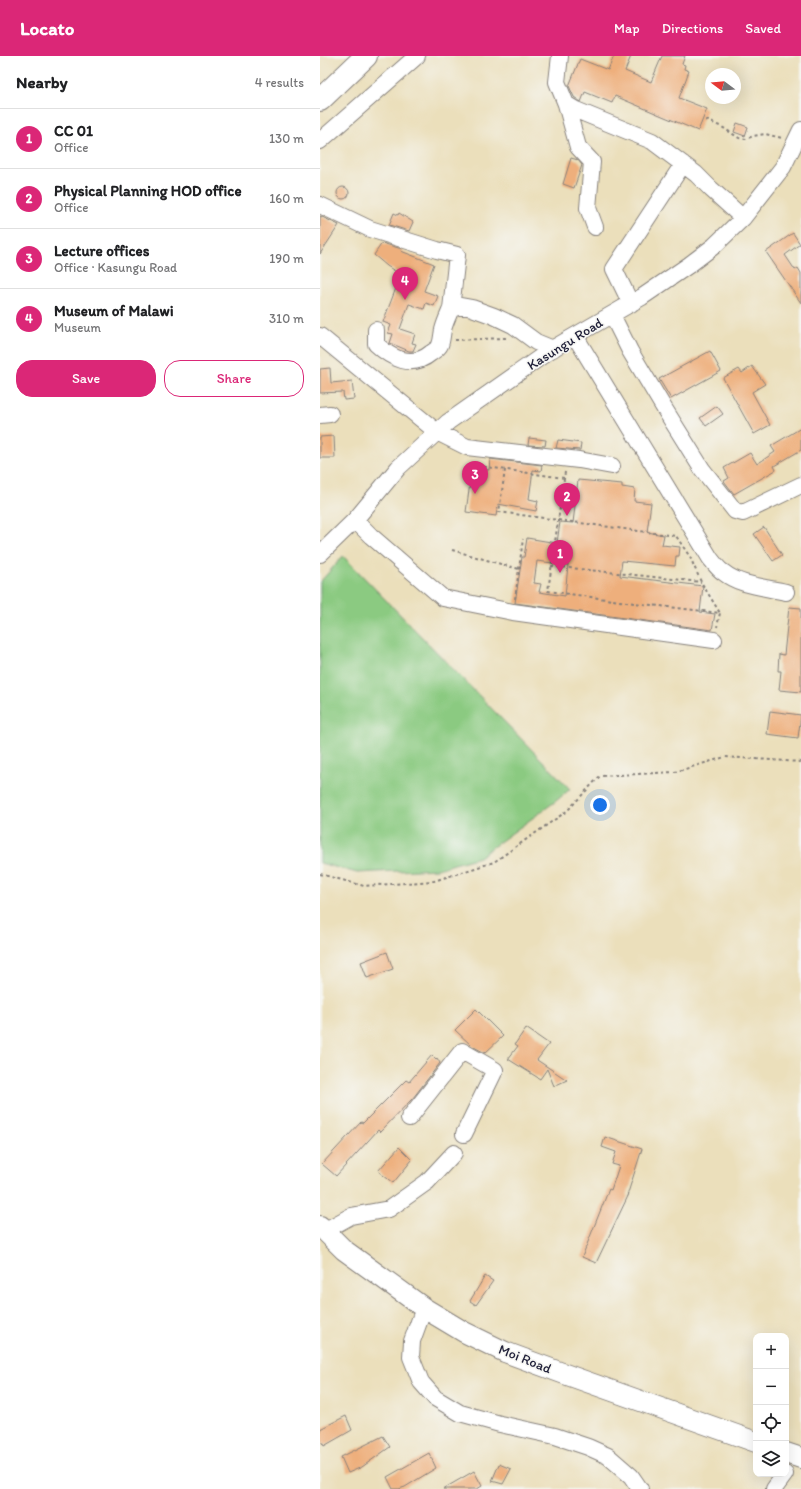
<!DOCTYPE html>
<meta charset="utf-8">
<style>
body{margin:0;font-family:Itim,sans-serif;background:#f2f2f2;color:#202124}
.controls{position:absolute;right:12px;bottom:12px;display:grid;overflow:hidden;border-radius:8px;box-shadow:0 4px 16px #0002}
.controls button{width:36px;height:36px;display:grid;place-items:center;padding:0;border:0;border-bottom:1px solid #e0e0e0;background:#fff;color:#202124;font:20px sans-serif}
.compass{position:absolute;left:385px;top:12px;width:36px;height:36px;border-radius:50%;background:#fff;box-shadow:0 4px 16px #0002;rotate:286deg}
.you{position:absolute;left:280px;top:749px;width:14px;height:14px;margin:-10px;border:3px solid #fff;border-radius:50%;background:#1a73e8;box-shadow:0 0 0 6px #1a73e833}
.badge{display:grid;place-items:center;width:26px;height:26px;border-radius:50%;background:#db2777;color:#fff;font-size:13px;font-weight:700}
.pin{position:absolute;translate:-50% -33px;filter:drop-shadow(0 1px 2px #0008)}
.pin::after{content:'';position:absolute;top:21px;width:14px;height:12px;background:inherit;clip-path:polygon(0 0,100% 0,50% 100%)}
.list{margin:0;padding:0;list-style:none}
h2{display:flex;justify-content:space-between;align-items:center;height:52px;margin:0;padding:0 16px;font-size:17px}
h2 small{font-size:13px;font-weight:400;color:#757577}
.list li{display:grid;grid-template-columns:26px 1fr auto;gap:12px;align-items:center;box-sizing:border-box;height:60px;padding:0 16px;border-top:1px solid #e0e0e0}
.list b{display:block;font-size:15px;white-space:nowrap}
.list p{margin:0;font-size:13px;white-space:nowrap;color:#757577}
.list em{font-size:13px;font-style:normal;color:#757577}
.actions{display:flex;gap:8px;padding:12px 16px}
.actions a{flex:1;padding:9px 0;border:1px solid #db2777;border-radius:16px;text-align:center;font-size:14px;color:#db2777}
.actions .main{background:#db2777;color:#fff}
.icon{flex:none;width:22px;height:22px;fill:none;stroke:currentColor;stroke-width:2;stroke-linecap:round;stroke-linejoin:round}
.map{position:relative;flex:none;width:481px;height:1433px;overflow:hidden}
header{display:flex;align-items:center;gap:24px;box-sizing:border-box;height:56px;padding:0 20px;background:#db2777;color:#fff}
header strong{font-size:19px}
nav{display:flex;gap:22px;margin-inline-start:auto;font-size:14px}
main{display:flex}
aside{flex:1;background:#fff}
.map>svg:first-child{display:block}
</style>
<header>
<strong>Locato</strong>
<nav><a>Map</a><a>Directions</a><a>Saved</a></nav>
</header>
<main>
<aside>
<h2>Nearby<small>4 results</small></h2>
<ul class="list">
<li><span class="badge">1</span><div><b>CC 01</b><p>Office</p></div><em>130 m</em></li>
<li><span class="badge">2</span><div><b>Physical Planning HOD office</b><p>Office</p></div><em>160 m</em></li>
<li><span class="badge">3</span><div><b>Lecture offices</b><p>Office · Kasungu Road</p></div><em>190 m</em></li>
<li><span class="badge">4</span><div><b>Museum of Malawi</b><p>Museum</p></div><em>310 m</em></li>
</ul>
<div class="actions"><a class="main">Save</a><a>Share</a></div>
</aside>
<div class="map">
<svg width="481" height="1433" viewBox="0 0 481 1433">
<rect width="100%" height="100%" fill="#f6f6f2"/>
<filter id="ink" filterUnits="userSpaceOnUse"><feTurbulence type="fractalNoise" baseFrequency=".025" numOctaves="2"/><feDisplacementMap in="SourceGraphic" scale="8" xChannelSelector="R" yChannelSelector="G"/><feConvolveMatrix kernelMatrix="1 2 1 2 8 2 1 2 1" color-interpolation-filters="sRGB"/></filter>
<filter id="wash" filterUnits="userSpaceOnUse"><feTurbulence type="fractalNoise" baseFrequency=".012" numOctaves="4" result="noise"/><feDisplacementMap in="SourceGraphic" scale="16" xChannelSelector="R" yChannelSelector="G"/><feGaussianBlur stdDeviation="0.9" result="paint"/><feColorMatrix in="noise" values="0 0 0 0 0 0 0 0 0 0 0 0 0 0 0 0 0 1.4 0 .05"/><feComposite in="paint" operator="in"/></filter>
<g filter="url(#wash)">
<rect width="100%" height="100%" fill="#ebdfbb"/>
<!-- green -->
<path fill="#8bca81" stroke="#56765e" d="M23,500L250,733L236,745L159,801L117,813L37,817L0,807V526Z"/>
<g id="blocks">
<!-- building -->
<path fill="#eeaf7c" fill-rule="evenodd" d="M294,0H311L305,15L331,26L342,0H365L362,8L365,9L364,13L369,15L359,42L387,53L378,75L295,40L292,47L265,36L261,46L254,41L249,30L260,3L288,14Z
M417,67L428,71L425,80L414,76Z
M251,102L258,104L262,109L254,132L243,128Z
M17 137a6 6 0 1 1 12 0a6 6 0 1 1-12 0Z
M74,157L78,159L79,157L93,166L89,175L69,169Z
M0,160L19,169L0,198Z
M473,177L480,188L465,199L475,214L478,212L481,217V247L446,196Z
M62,187L82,193L81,195L114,208L104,235L118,240L114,250L106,247L104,253L89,248L80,273L95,278L92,287L96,288L93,295H89L70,287L73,278L68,277L71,269L63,266L81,219L67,210L54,199Z
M390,295L401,315L351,343L339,323Z
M432,310L445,328L432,336L450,369L434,378L403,322L419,313L422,317Z
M10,312L11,327L32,325L34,343L24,344L23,336L0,337V313Z
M397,350L403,358L386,370L380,362Z
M481,372V394L454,410L456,414L414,438L404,425L409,422L404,412L430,397L437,408L455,396L451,390Z
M14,380L15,402H0V381Z
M209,382L226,384L225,390L208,389Z
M238,384L261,387L260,394L236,392Z
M170,403L222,409L221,415L213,414L209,443L218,445L216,455L178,448L176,460L146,456L152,412L169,414Z
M258,424L302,428V431L315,433L314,445L331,447L327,476L344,479L342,489L360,491L359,500H356L355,510L302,505L300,520L383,530L380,556L395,558L392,574L195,547L202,501H204L207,482L237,487L240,466L253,467ZM217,505L248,509L245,540L219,536L221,528L214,527Z
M444,471L462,499L453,505L434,478Z
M469,551L481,552V636L459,634L461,615H458L459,598L464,599Z
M450,655L481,659L478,682L447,678Z
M67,896L73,913L47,922L41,906Z
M156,953L183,980L165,997L152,990L135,974Z
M206,972L229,988L217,1004L247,1024L234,1030L227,1013L220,1023L188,1003L198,990L195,988Z
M112,999L116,1003L117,1002L120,1007L93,1042L60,1076L58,1074L16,1120L2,1108L41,1066L43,1067L86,1024L89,1026Z
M285,1081L322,1093L307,1140H308L276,1207L262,1201L289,1133L291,1134L299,1110L292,1108L296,1096L282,1091Z
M79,1091L92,1104L73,1127L58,1115Z
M165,1220L173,1225L156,1249L150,1245Z
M26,1360L32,1374L4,1390L0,1383V1373Z
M63,1380L70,1391L42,1411L28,1417L21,1401Z
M109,1397L116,1412L85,1431L79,1433H73L67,1421Z
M179,1408L191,1413L183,1428L172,1425Z
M154,1415L162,1430L157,1433H123Z"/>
</g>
</g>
<g filter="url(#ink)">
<use href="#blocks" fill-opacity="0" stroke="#86807b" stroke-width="1"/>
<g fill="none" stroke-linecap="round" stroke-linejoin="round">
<defs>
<path id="minor" d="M240,0L237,26L246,48L256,54L332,85L376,118L391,133L423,162
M246,48L258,91L272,106L268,152L275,171
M0,85L97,0
M0,149L50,173L117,194L137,199L131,253
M311,248L294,213L363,108
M292,259L310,295L344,352L382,413L415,455L423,457L481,429
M56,274V288C72,303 92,313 111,297C114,295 119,292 120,289C122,284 122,278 123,274C125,266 128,260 131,253L141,250L152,252L174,260L193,269L216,286L233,293
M0,280L117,376L147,391L259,404L292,410
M255,280L390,502C394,507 398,513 403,516C420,530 445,531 466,536
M0,359L10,358
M35,464L51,480L123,542L193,556L394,584
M0,498L35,464L78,412L128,366L232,293L322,241L369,209L394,190L423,162L463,111L481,74
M89,1062L142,995L175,1014L144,1078
M4,1175L31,1160L69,1153L107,1126L134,1097
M104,1252L92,1285L91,1301L101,1326L115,1342L140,1357L180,1368L235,1380L268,1391L288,1400L311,1420L320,1433
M454,1433L465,1418"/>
<path id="major" d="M0,1170L24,1194L53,1215L104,1252L144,1276L185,1296L242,1317L436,1386
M466,1397L481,1402"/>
<path id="highway" d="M0,44L46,0"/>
</defs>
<!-- minor casing -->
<use href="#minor" stroke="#86807b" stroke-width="18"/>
<!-- major casing -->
<use href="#major" stroke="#86807b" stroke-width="22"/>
<!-- highway casing -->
<use href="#highway" stroke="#86807b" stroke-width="24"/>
<!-- path -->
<path stroke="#86807b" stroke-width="2" stroke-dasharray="3 3" stroke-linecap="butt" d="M386,64L402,71L419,82L426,83L433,80L445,78L462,82
M135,284L186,282
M152,409L244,422
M185,414L179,456L356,480L370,501L381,526L400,557
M245,416L228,535L314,547L400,557L397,571
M132,494L184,509L199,513
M231,510L381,526
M195,543L203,483
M0,818L44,830L114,825L174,806L247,755L280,720L355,716L405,701L481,706"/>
<!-- minor -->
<use href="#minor" stroke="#fff" stroke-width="16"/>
<!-- major -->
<use href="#major" stroke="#fff" stroke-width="20"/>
<!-- highway -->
<use href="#highway" stroke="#fff" stroke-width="22"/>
</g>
</g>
<g text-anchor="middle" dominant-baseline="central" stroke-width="3" stroke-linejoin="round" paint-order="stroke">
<!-- street labels -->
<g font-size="14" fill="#22223b" stroke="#f6f6f2">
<text transform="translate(245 288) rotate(-32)">Kasungu Road</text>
<text transform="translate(205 1303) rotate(22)">Moi Road</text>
</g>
</g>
</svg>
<div class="controls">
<button>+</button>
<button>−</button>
<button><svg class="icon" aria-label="locate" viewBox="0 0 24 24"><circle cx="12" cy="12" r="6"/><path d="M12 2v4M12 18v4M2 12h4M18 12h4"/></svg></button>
<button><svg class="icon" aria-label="layers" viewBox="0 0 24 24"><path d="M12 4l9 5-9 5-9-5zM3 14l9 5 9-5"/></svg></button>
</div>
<svg class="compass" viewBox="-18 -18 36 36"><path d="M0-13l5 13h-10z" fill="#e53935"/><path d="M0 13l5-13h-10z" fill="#757577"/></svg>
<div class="you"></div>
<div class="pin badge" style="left:240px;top:517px">1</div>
<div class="pin badge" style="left:247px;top:460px">2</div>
<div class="pin badge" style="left:155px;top:438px">3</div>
<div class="pin badge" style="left:85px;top:244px">4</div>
</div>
</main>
